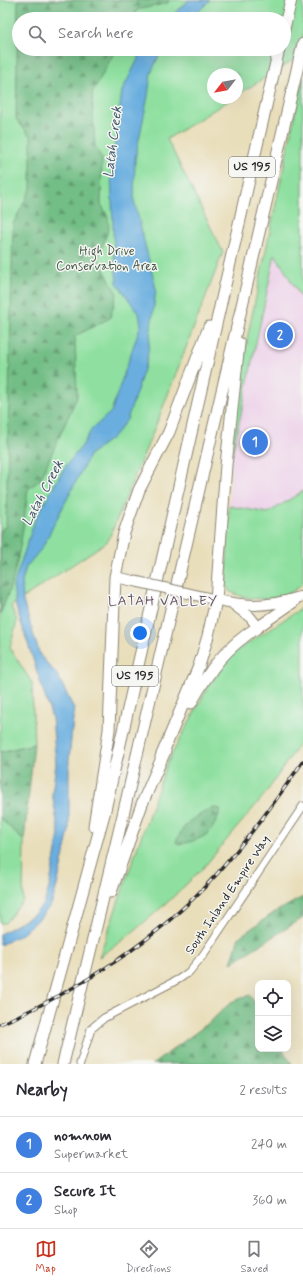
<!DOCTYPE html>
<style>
body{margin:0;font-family:Mynerve,sans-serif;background:#f2f2f3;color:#2b2b33}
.controls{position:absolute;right:12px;bottom:12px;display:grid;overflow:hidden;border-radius:8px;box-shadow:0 4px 16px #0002}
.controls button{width:36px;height:36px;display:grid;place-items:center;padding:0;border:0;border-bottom:1px solid #e1e1e2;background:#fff;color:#2b2b33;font:20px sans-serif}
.compass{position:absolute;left:207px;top:68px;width:36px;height:36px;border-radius:50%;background:#fff;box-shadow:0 4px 16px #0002;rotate:239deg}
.you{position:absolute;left:140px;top:633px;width:14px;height:14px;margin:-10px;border:3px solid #fff;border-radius:50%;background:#1a73e8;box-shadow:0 0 0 6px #1a73e833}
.badge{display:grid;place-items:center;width:26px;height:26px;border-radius:50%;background:#c8321e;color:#fff;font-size:13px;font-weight:700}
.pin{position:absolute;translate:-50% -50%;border:2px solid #fff;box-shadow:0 1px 4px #0006}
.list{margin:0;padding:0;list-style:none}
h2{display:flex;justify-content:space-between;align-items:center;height:52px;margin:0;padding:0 16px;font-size:17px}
h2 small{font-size:13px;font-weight:400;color:#7c7c81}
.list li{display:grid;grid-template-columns:26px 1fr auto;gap:12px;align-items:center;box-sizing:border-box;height:56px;padding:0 16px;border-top:1px solid #e1e1e2}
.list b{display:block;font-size:15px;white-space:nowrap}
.list p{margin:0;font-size:13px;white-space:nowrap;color:#7c7c81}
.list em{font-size:13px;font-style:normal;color:#7c7c81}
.icon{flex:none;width:22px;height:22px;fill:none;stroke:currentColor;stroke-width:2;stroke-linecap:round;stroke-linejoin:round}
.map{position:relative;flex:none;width:303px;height:1064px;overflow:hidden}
.search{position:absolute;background:#fff;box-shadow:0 4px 16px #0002;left:12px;right:12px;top:12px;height:44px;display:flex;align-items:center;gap:10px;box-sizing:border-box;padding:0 14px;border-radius:22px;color:#7c7c81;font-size:15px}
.sheet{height:164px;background:#fff}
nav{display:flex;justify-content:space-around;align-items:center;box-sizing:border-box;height:56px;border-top:1px solid #e1e1e2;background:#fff;font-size:11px;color:#7c7c81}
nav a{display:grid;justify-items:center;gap:2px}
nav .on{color:#c8321e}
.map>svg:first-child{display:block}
</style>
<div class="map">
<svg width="303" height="1064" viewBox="0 0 303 1064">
<defs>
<pattern id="forest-firs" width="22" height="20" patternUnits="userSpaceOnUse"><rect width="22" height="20" fill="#73be86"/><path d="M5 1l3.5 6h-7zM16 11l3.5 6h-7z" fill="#5f9b6e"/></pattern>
</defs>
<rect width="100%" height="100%" fill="#f6f6f2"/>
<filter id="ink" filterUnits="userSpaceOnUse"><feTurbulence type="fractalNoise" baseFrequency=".025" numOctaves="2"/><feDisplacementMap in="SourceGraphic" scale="8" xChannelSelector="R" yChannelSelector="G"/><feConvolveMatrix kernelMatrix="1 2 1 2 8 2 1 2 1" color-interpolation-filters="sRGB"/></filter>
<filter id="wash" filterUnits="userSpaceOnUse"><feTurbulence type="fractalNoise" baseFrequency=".012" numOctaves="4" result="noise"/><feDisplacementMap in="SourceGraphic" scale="16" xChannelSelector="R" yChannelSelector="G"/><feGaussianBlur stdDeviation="0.9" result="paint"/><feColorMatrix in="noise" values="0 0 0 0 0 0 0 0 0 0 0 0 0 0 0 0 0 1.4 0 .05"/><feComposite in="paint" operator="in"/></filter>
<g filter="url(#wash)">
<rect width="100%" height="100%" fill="#e9deba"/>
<!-- built -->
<path fill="#edd1e9" d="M275,254L303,301V491L268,513L229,506L232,456Z"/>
<!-- green -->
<path fill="#8fe0a0" stroke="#5d8666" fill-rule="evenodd" d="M0,0H303V54L237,95V74H213V98H233L167,139L223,252L158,420L108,541L11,606L17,621L10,648L32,683L34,744L0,752ZM19,19H284V49H19Z
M303,77V301L275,254L232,456L237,394L245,348Z
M303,491V583C286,602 250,603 229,591L226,585L229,506L268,513Z
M303,607V738L266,793L204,867L169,901L127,937L99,957L167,763L208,687L223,666L235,652Z
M0,818L24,841L23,901L5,923H0Z"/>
<!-- forest -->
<path fill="url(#forest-firs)" stroke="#4f7458" d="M18,0H169L168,3L137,10L132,19H19V49H116L92,94L95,146L102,159L101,204L108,217L109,228L98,258L117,294L110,318L75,336L77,397L40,480L28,489C23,532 18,575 0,614V532L6,525L13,224L31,189V137L16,119Z
M34,744L24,841L0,818V752Z
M213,808L221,809C211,837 206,837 179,845L176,842C185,821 193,818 213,808Z
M303,897V918L231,963L239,937L275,912Z
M250,995L258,1009V1049H282L292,1064H153L210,1022L231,1002Z"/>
<!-- water -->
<path fill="#69aedf" stroke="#4a6c85" d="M189,0H210L191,19H168Z
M143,49H162L151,73L148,96L135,159L134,200L156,289L147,360L127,420L112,438L90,454L42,548L26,567L22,582L23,601L40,655L58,676L74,709L69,760V831L57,886L51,905L37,921L22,934L0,945V934L33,915L44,904L50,884L59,834L52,793L56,764L52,718L16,607L13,586L35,520L64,468L82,446L92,429L111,412L141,324L139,314L117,283L114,254L111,175L122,91Z"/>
</g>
<g filter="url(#ink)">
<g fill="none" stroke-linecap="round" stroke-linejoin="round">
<defs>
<path id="minor" d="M80,1064L91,1029L104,1018L179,979L189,972L203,955L303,806"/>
<path id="secondary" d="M115,577L134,581
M204,597C243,606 261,609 300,597
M233,604L250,617L258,627L294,602"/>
<path id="trunk" d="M284,29L291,0
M191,703C210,669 225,648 258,627
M161,757L199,666L208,636L216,600L226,465L239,343
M94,826L109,730L115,577L124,533L139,490L169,432L209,327
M111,892L142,804L165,751
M35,1064L104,814L279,49
M63,1064L123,815L303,44"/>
</defs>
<!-- minor casing -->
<use href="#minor" stroke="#8a8472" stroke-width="9"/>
<!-- secondary casing -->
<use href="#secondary" stroke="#8a8472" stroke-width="12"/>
<!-- trunk casing -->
<use href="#trunk" stroke="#8a8472" stroke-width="13"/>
<!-- minor -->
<use href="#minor" stroke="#fff" stroke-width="7"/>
<!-- secondary -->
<use href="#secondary" stroke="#fff" stroke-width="10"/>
<!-- trunk -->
<use href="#trunk" stroke="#fff" stroke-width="11"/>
<defs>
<path id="rail" d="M0,1024C80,990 157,940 216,875C248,839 276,801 303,761"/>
</defs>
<!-- rail casing -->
<use href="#rail" stroke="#2b2b2b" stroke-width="3.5"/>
<!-- rail -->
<use href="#rail" stroke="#f6f6f2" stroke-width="2" stroke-dasharray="6" stroke-linecap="butt"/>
<defs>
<path id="secondary-bridge" d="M134,581L204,597"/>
</defs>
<!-- secondary-bridge casing -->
<use href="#secondary-bridge" stroke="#8a8472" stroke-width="12" stroke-linecap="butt"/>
<!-- secondary-bridge -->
<use href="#secondary-bridge" stroke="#fff" stroke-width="10"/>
</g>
</g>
<g text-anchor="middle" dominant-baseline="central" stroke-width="3" stroke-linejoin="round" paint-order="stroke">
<!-- shield labels -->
<g fill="#f6f6f2" stroke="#686867" stroke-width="1">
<rect x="229" y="157" width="46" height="20" rx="3"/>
<rect x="112" y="666" width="46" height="20" rx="3"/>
</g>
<g font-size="12" font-weight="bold" fill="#2b2b2b">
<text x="252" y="167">US 195</text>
<text x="135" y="676">US 195</text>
</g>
<!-- park labels -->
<g font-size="13" fill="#445848" stroke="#f6f6f2">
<text x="107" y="251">High Drive<tspan x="107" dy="15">Conservation Area</tspan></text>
</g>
<!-- street labels -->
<g font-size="13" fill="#2b2b2b" stroke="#f6f6f2">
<text transform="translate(228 895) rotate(-56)">South Inland Empire Way</text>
</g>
<!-- water labels -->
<g font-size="14" font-style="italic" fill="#41596a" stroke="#f6f6f2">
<text transform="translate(113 142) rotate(-83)">Latah Creek</text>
<text transform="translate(43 493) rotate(-62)">Latah Creek</text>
</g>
<!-- neighbourhood labels -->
<g font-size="14" letter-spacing="1" fill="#645165" stroke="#f6f6f2">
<text x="163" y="601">LATAH VALLEY</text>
</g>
</g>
</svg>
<div class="controls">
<button><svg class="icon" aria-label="locate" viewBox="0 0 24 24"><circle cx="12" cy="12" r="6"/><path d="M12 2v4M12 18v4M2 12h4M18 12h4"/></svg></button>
<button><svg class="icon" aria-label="layers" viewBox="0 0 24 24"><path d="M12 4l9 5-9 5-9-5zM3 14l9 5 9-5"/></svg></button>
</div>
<svg class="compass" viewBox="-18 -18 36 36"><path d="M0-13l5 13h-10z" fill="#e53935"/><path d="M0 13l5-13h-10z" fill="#7c7c81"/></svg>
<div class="you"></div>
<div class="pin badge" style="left:255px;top:442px;background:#3f7fe0">1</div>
<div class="pin badge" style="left:280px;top:335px;background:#3f7fe0">2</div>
<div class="search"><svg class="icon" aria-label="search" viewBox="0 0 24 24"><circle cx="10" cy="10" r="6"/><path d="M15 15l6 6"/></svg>Search here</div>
</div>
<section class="sheet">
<h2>Nearby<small>2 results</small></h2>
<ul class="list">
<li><span class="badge" style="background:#3f7fe0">1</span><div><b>nomnom</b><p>Supermarket</p></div><em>240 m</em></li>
<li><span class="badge" style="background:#3f7fe0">2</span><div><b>Secure It</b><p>Shop</p></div><em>360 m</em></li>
</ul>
</section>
<nav>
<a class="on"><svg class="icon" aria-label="map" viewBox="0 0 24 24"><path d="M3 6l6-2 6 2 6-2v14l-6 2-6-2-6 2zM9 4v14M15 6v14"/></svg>Map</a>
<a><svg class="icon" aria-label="directions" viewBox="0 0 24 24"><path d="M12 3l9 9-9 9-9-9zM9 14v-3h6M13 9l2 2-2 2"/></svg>Directions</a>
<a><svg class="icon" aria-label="saved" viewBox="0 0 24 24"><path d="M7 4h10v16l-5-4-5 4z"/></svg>Saved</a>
</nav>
